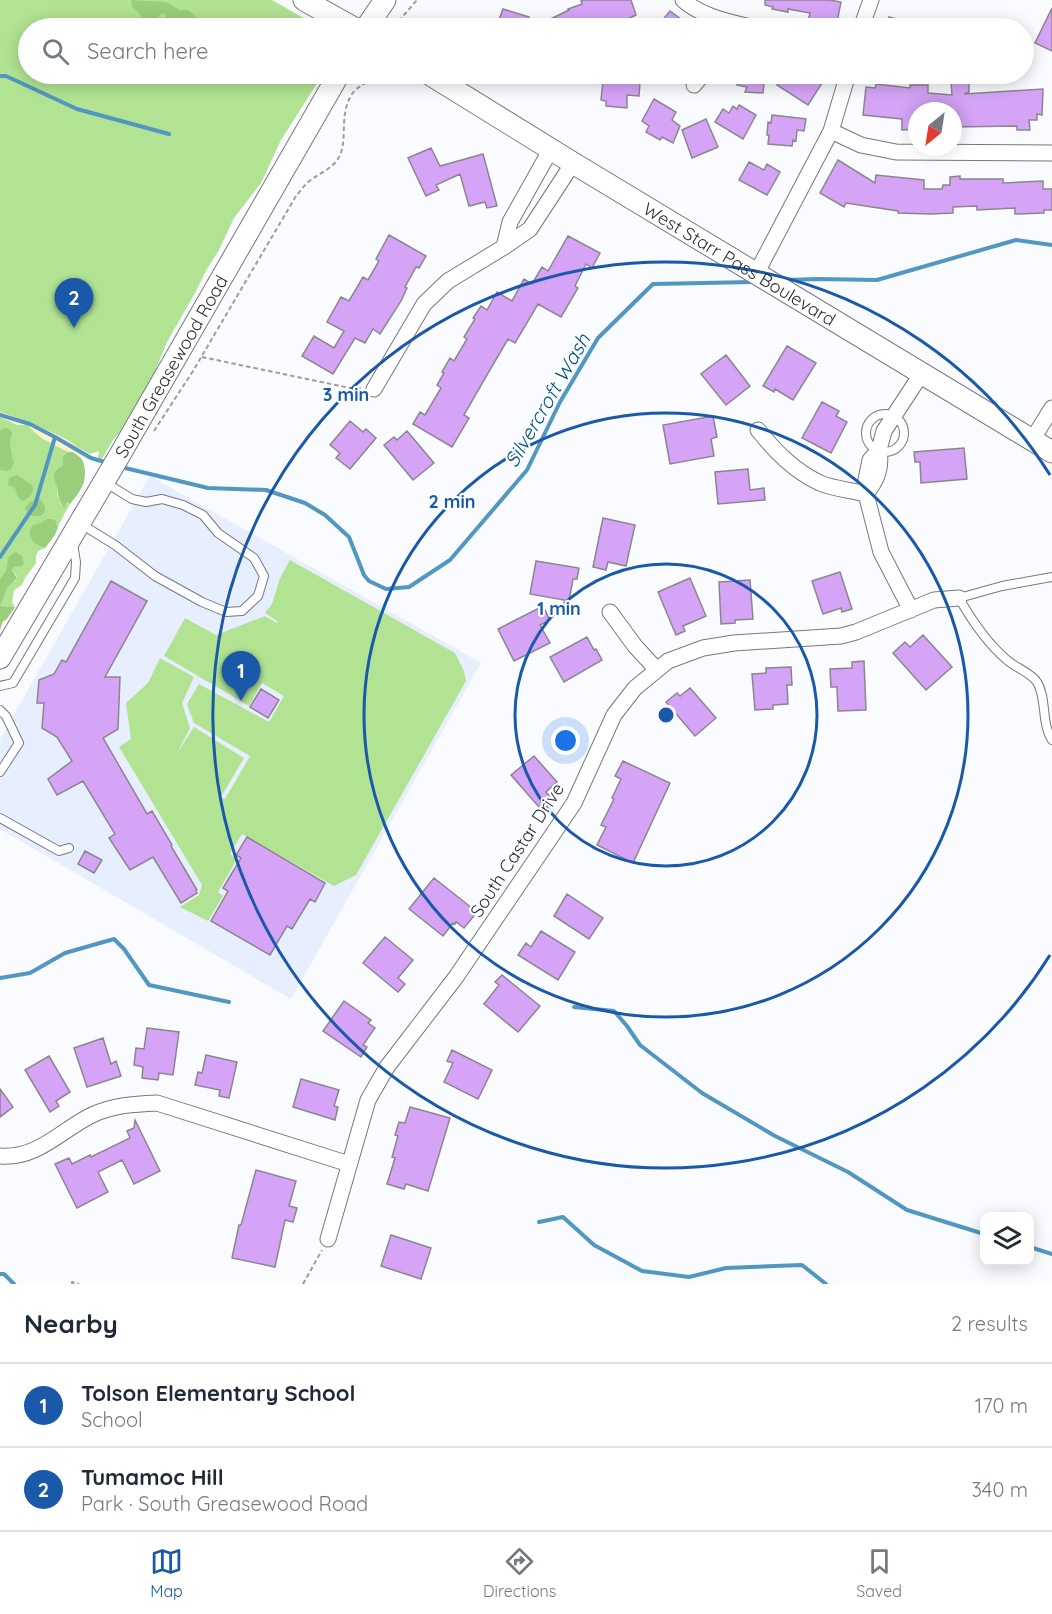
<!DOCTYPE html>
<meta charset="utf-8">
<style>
body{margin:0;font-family:Quicksand,sans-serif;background:#f6f6f7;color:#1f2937}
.controls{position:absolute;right:18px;bottom:18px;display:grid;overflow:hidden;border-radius:12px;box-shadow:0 3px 15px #0003}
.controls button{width:54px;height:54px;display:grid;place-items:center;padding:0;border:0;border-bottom:2px solid #e0e1e3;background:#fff;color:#1f2937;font:30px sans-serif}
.compass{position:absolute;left:908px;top:102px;width:54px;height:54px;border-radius:50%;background:#fff;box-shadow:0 3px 15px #0003;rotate:210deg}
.you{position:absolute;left:566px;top:741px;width:21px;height:21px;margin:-15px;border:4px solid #fff;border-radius:50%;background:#1a73e8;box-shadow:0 0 0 9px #1a73e833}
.badge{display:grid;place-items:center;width:39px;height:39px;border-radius:50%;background:#1a59a9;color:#fff;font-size:20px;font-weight:700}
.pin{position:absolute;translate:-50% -50px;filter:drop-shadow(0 2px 3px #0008)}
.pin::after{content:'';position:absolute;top:32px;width:21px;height:18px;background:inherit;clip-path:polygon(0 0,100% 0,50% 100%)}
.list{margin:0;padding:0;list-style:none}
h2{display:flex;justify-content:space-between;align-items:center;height:78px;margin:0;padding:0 24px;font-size:26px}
h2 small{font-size:20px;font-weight:400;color:#747a83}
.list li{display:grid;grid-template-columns:39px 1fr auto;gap:18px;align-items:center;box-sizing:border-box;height:84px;padding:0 24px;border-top:2px solid #e0e1e3}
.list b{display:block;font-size:22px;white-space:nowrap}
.list p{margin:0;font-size:20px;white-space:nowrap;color:#747a83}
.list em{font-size:20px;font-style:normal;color:#747a83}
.icon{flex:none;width:33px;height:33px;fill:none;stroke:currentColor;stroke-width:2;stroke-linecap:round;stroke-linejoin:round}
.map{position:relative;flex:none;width:1052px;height:1284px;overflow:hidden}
.search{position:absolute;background:#fff;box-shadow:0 3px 15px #0003;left:18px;right:18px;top:18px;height:66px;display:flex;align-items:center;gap:15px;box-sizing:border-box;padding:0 21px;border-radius:33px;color:#747a83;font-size:22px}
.sheet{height:246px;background:#fff}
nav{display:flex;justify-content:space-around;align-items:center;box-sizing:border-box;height:84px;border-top:2px solid #e0e1e3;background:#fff;font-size:16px;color:#747a83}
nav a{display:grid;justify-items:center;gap:3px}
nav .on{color:#1a59a9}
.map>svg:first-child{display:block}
</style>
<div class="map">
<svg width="1052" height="1284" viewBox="0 0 1052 1284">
<rect width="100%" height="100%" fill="#f9fbfe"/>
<!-- built -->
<path fill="#e7eefe" d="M150,476L481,663L291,999L0,829V739Z"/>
<!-- green -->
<path fill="#b1e393" d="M0,0H272L321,28H28V74H323L281,140L261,183L234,218L219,250L207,269L195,293L167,342L154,374L119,433L113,440L102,459L98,458L99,451L90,454L79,448L57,485V494L61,505H66L67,502L70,504C66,512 61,519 58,527L57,523L40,546L45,548L38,551L36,556V563L25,578L22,585L14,590L12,602L15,607L0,606C4,595 5,586 16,580L17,576L12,570L14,567H17L22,556L0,583Z
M290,560L455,653L464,671L466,681L356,875L334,886L242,834L230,854L237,859L218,892L223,896L208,921L180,907L199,895L202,885L119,747L131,739L126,703L148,683L160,658L194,677L182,703L190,728L176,755L194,727L244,758L221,797L225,799L250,756L194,723L187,704L199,684L269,722L284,696L262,683L249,706L164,656L185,618L216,635L265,616L277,623V621L265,613L272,604L280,578Z"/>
<!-- forest -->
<path fill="#9ace7a" d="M131,0L166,2L180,10H188L191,12L196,18L197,28H163L161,27L166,17L164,13C157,15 156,22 156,28H132L141,25C145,15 138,13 132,7Z
M4,428H8L11,431L12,434C8,440 11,455 14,462L11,469L7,471L0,470V430Z
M68,452C86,452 88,474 82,487C79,493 74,499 70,504L67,502L65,508C58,502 58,495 57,486C56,484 54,478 54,476C54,471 60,468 63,465V457Z
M17,475L29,483L33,487C34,494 28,499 22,501L18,497L15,488L8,485L9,478Z
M40,499C52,511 41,521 28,514L25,508C29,502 33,500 40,499Z
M47,519H51L55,520L58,527L55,535L45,548C34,545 25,536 33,525L41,523Z
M16,552L22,556L24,564L21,566L14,567L12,570L17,578L7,588L0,606L15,607L14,609L6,620L3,621L0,630C0,618 0,589 0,580C2,575 7,572 7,567C8,559 7,556 16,552Z"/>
<!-- sand -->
<path fill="#fbf1cc" d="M0,412C23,419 45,428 66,439C75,444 81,451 90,454L92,457L91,460H87L82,455L80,456L81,458L73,452H68L43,439L34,432L28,425H17L0,417Z"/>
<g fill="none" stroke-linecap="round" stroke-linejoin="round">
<!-- stream -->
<path stroke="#5197c1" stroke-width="4" d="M0,76H6L77,109L169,134
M785,280L819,279L877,280L1016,240L1052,245
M0,415L30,424L55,437L91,458L108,463
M121,467L208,488L266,490L305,503L325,515L349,537L364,575L369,581L386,589L409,587L450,560L527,470L560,402L598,338L653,284L753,282
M0,557L35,505L55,437
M0,978L30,973L65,953L114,939L124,949L149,985L229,1002
M574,1007L614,1011L627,1026L640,1045L702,1093L775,1136L848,1172L907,1210L984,1234
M539,1222L563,1217L594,1245L642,1271L689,1277L726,1268L802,1265L826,1284
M1030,1247L1052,1254
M0,1274H4L14,1284"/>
</g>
<!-- building -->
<path fill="#d5a4f7" stroke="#8b868e" stroke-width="1.5" d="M581,0H631L636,15L625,20L627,24L615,28L611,22L595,28H532L569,10L568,9L582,4Z
M765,0H830L841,2L836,27L808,22L810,13L788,9V12L772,9L773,7L765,5Z
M1052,8V51L1035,43Z
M503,9L529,17L525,28H496Z
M670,11L693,28H670L661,22Z
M889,17L919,25V28H886Z
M739,74H765L763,93L745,92L747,87L737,85Z
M785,74H814L824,80L808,105L777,85Z
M969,80V92L964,94L1043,89L1042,115L1037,114V120H1029L1030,130H1017V126L953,127V111H917V129L902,130V119L863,115L866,87L875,88L876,84L910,88V85H928V93L952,95L951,81Z
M603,81L640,83L639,96L627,95V108L606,106V101L601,100Z
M654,99L676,112L672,120L680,126L673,143L662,137L660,140L646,132L649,126L642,121Z
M739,105L756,115L743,139L715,122L723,109L729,113L733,106L737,109Z
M772,115L806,119L804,131L797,130L796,141L793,140L792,146L768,144L769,135H767L768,122L771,123Z
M706,119L718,147L692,158L682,130Z
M431,148L440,166L483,154L497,206L487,208L485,202L469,206L460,174L436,185L439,190L426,196L408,158Z
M838,160L875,183L876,175L924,180V189H942L943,185H950V177L960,176V179H1003V183L1043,181V189H1052V210H1044V213L1015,214V208L977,210V206L953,207V213L930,214L898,213V211L846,203L844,207L820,193Z
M749,162L764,170L767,164L780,172L767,195L739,180Z
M389,235L426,256L419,268L416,267L405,287L407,288L401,301L380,334L373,329L365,343L355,338L333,374L302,356L314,336L334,348L344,331L327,322L341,297L349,301L363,277L368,280L379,261L376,259Z
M568,236L600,253L592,268L586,264L575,286L578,288L561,317L538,304L515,343L508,339L491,368L464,415L469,418L452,447L413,424L420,412L425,415L441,388L437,385L444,373L442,372L450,358L454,361L467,339L464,337L475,319L473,318L481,306L487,310L497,292L512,301L524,279L532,284L542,267L548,271Z
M787,346L816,363L793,400L775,389L774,392L763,386Z
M726,355L750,386L726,405L701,374Z
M822,402L839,411L836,416L847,422L831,453L802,438Z
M713,416L717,437L711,439L714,456L670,464L663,425Z
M350,421L363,432L366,429L376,438L350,469L336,458L340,453L330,445Z
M407,431L434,463L413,480L384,445L394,437L397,440Z
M964,448L967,479L921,483L920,462H915L914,452Z
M748,469L750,490L764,488L765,500L718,504L715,472Z
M603,518L635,525L626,566L608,562L606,570L593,567Z
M536,561L579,568L577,579H573L569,601L530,594Z
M840,572L852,609L842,612L841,608L823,614L812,581Z
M690,578L706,616L683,626L685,631L676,635L658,592Z
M750,580L753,619L735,620V623L721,624L719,582Z
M111,581L147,601L105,677H120L118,729L103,738L147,814L152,811L172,845L171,846L197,890L196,891L197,893L181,903L153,857L130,870L109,838L115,834L83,781L57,795L48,779L72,761L57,737L42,728L44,703H37L39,680L54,674L62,660L66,662Z
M543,606L550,620L540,625L550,643L514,661L498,629Z
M923,635L952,667L926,690L893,653L905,642L910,647Z
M587,637L594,650L596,649L602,660L564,682L550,657Z
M864,661L866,710L838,711L837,687H831L830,669L852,668V662Z
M791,667L792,685H787L788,704L773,705V709L755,710L752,674L766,673V668Z
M690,688L716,718L695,736L666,702L677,693L680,696Z
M261,689L279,700L268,718L250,707Z
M534,756L557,782L546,792L551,797L539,807L511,775Z
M623,761L670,783L633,863L597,845L606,827L601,825L614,799L612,798L621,779L615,776Z
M247,837L325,883L315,902L310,899L292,929L287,926L270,955L211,921L228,891L223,888L241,858L236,855Z
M85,851L102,860L94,873L78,864Z
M434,878L477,912L464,928L456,922L455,924L453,923L443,936L409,909Z
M567,894L603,918L589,939L554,916Z
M541,931L575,952L558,980L518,955L526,943L531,947Z
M385,937L413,960L398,978L405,984L398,992L363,963Z
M502,975L540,1006L518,1032L484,1004L499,985L495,982Z
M344,1001L371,1020L368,1023L375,1028L363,1045L367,1047L361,1057L323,1031Z
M147,1028L179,1032L173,1075L159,1073L158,1080L142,1078L143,1067L134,1065L136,1048L144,1049Z
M103,1038L111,1064L116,1061L121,1076L87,1087L74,1048Z
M452,1050L492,1070L478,1099L444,1082L453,1063L447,1061Z
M206,1055L237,1062L229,1098L219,1096L220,1090L195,1085L198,1072L202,1073Z
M49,1056L70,1092L56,1101L59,1106L50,1112L25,1070Z
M301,1079L339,1090L334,1106L338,1107L335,1120L293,1107Z
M0,1089L13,1107L0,1117Z
M410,1107L450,1118L428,1191L406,1184L404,1189L387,1184L395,1158L392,1157L398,1136L395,1135L399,1122L405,1123Z
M135,1120L160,1171L134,1184L122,1160L98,1172L108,1192L77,1208L55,1164L69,1158L72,1164L90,1155L91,1157L130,1138L127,1131L134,1128Z
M256,1170L296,1181L289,1206L297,1208L293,1222L285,1220L275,1267L232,1258L239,1225H241Z
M391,1235L431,1248L421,1279L381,1266Z"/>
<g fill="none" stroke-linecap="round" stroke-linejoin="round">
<defs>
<path id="lane" d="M866 433a19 19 0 1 1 38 0a19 19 0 1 1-38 0Z
M81,524L115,545L155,576L202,602L226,612L242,611L258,596L264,576L254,558L218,533L203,515L183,505L162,499L146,502L132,499L106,483
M1052,577L1002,586L959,598C972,621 987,643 1007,660C1016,668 1030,672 1037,682C1047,698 1041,723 1052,740
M0,686L13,683L75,578L76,562L73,544
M0,710L6,716L19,743L0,772
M0,818L59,851L69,848"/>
<path id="street" d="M683,0C702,17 730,22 754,28
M861,28L871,0
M694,85L703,74
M831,131L861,145L896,152L1052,153
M551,149L510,222L504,247L530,229L573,163
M756,274L831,131L848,74
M374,389L424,304L448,281L504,247
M758,430C775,451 794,471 820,483C834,489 851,490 866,494L881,552L911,610
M1032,440L1052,408
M879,450C882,468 877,480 866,494V480L870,460L879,450L884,431L922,373
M610,612L635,646L657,670
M0,1156C38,1159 61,1130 92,1115C113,1105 135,1104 157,1103L349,1164
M328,1239L368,1100L387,1067L456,977L574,803L614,715L635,688L668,661L703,648L734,643L841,636L856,632L934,600L959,598"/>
<g id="secondary">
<path d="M304,0L354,28"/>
<path d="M366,28L385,0"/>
<path id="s1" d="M429,74L573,163L1052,452"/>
<path id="s2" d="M0,658L118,458L339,74"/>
</g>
</defs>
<!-- lane casing -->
<use href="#lane" stroke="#747880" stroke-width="10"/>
<!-- street casing -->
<use href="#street" stroke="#747880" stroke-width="17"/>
<!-- secondary casing -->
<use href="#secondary" stroke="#747880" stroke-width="23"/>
<!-- path -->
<path stroke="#9b9da0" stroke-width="2" stroke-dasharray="4.5 3" stroke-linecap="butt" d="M396,28L398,22L417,0
M202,357L350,388H361
M154,431L193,371L296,196C301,190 306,183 312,179C321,173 332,168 338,159C349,141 338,116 352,94C358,85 370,82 377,74
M72,1284V1282L79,1284
M303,1284L322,1250"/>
<!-- lane -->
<use href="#lane" stroke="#fff" stroke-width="8"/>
<!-- street -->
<use href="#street" stroke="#fff" stroke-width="15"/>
<!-- secondary -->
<use href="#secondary" stroke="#fff" stroke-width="21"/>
</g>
<!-- distance rings -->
<g fill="none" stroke="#1a59a9" stroke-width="3">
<circle cx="666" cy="715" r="151"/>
<circle cx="666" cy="715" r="302"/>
<path d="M1050 955A453 453 0 1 1 1050 475"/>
</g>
<g text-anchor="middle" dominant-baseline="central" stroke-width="4.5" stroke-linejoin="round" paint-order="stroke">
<!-- street labels -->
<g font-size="18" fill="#2d2f32" stroke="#f9fbfe">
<text stroke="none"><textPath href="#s1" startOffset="364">West Starr Pass Boulevard</textPath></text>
<text stroke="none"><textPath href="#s2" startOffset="338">South Greasewood Road</textPath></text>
<text transform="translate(517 850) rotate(-57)">South Castar Drive</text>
</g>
<!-- water labels -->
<g font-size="20" font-style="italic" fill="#005379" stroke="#f9fbfe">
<text transform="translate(547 400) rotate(-60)">Silvercroft Wash</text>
</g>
</g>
<circle cx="666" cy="715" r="9" fill="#1a59a9" stroke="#f9fbfe" stroke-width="3"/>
<g font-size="18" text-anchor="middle" font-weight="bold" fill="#1a59a9" stroke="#f9fbfe" stroke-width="4.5" stroke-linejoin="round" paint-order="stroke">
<text x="346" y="401">3 min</text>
<text x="452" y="508">2 min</text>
<text x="559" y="615">1 min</text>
</g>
</svg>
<div class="controls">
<button><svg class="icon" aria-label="layers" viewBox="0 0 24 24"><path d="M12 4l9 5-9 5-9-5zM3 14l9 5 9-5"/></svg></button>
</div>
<svg class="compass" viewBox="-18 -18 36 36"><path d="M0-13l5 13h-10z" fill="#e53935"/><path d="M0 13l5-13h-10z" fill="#747a83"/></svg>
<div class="you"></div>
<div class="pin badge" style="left:241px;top:701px">1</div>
<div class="pin badge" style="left:74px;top:328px">2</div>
<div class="search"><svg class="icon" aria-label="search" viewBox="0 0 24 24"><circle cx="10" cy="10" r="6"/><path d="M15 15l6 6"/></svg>Search here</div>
</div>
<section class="sheet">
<h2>Nearby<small>2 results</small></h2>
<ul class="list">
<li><span class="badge">1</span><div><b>Tolson Elementary School</b><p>School</p></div><em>170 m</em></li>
<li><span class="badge">2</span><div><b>Tumamoc Hill</b><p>Park · South Greasewood Road</p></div><em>340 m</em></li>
</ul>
</section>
<nav>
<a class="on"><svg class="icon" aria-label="map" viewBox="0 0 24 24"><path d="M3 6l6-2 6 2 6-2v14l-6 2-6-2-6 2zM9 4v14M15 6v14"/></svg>Map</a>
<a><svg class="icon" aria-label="directions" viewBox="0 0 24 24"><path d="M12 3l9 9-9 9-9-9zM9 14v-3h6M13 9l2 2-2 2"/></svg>Directions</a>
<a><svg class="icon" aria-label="saved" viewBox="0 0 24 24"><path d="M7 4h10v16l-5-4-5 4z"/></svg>Saved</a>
</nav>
